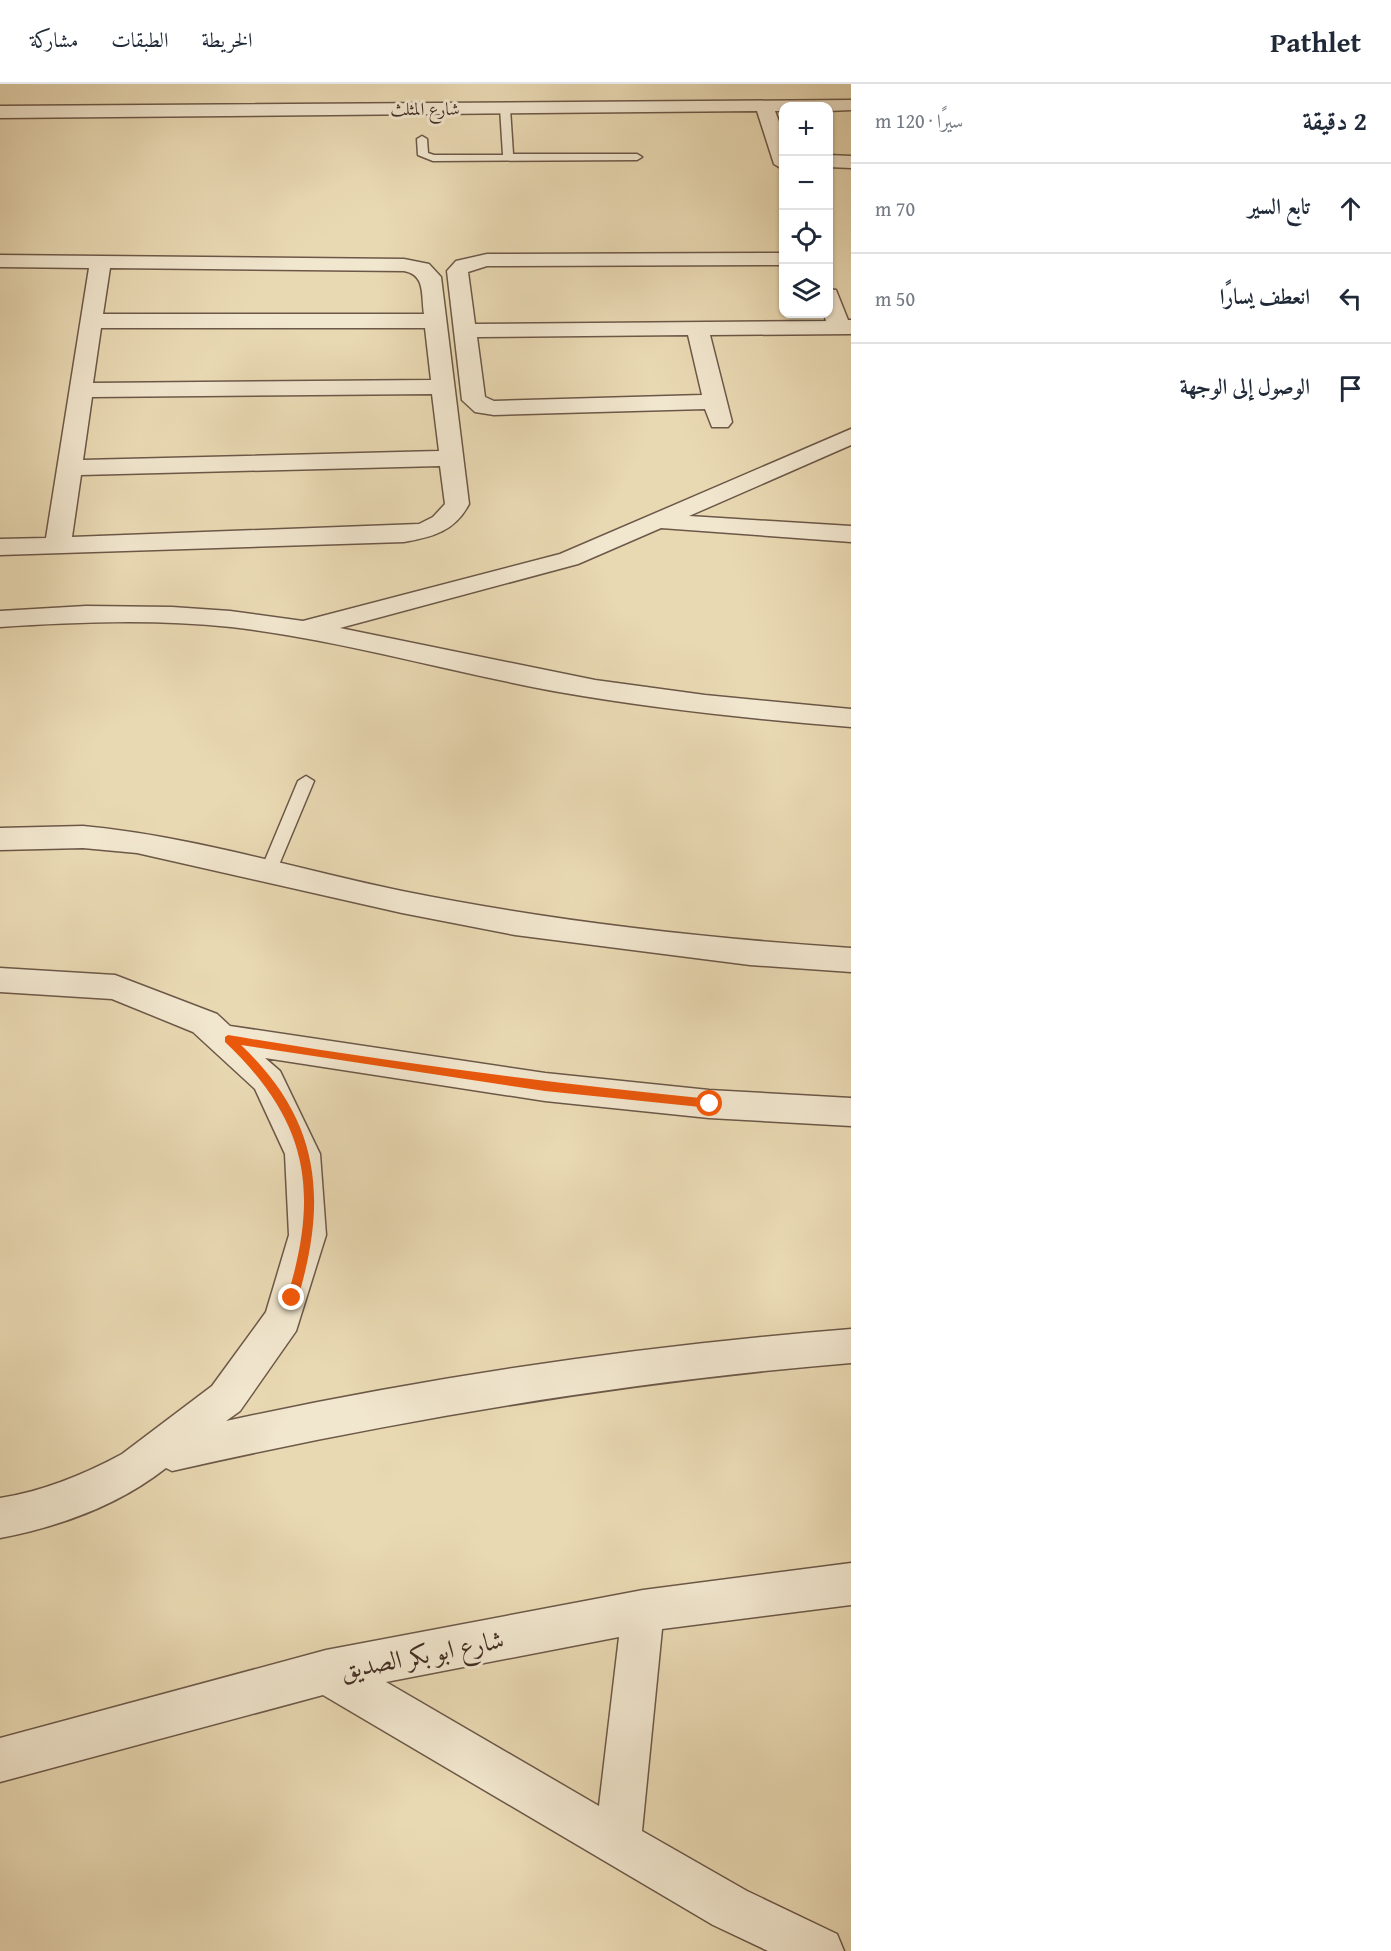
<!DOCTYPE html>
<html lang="ar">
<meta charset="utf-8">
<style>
body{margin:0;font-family:"Gentium Book Plus",Amiri,serif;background:#f2f2f3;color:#1f2937;direction:rtl}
.controls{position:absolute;right:18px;top:18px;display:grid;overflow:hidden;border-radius:12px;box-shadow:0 2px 4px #0004}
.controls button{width:54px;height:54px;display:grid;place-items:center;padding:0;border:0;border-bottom:2px solid #e0e1e3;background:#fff;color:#1f2937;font:30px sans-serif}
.stop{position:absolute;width:18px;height:18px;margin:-14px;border:4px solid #ea580c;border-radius:50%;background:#fff}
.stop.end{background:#ea580c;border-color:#fff;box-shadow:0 2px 6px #0008}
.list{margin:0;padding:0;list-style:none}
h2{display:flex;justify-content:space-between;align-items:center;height:78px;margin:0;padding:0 24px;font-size:26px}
h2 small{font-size:20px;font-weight:400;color:#747a83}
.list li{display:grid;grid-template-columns:39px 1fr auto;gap:18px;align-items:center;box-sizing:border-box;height:90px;padding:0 24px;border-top:2px solid #e0e1e3}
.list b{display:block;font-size:22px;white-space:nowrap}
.list em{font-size:20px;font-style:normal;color:#747a83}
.icon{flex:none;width:33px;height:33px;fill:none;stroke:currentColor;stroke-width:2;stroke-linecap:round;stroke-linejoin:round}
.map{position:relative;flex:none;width:851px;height:1867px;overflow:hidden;direction:ltr}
header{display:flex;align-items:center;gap:36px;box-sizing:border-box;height:84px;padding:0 30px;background:#fff;border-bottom:2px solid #e0e1e3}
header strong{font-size:28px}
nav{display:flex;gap:33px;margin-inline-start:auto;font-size:21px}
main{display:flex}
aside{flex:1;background:#fff}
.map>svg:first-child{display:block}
</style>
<header>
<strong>Pathlet</strong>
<nav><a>الخريطة</a><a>الطبقات</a><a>مشاركة</a></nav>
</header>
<main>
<aside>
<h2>2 دقيقة<small>سيرًا · 120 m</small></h2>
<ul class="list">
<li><svg class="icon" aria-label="ahead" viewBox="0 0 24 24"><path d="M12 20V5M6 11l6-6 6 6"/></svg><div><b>تابع السير</b></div><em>70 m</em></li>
<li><svg class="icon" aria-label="left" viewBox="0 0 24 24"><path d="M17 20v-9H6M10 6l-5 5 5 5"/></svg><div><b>انعطف يسارًا</b></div><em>50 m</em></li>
<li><svg class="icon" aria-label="arrive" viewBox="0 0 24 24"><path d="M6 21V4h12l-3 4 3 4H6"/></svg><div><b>الوصول إلى الوجهة</b></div></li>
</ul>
</aside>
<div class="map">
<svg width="851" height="1867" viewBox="0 0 851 1867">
<rect width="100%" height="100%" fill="#e9d9b3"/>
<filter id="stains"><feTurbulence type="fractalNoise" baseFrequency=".00333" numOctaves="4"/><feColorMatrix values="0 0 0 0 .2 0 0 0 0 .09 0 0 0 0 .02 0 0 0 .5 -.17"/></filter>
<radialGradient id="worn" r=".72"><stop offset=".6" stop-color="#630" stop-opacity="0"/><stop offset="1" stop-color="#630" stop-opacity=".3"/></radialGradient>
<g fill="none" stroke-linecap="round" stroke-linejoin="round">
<defs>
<path id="lane" d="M505,21L510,24L513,70H637L642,73L637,76L433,77L418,71L417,55L422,52L427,55L428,69L434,71H503L500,24Z
M306,692L314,697L276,788L268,794L262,792L260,788L298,697Z"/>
<path id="street" d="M851,16V26L828,27V22H784V27H775L784,51V86L774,80L757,27L0,34V22Z
M828,71L851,72V84L828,83Z
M784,169V181L487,182L468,188L475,240L826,237L824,230H828V205L836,206L848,236H851V250L710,251L732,338L728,343H712L705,325L494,331L475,328L462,316L447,187L456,177L487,170ZM688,251L702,311L494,317L485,313L477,253Z
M0,171L404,175L429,180L441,193L469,420C455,447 433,453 404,458L0,471V455L46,454L89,184L0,183ZM110,184L404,187C426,191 421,211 424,230H103ZM101,244H425L431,296L93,299ZM432,310L439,367L83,376L92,313ZM440,382L445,420L433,433L419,440L72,453L81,391Z
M851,345V361L689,432L851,442V458L661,444L578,480L340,544L595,596L705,611L851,625V643C753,635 655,625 559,608C449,588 342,556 231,543C154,535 77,538 0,543V527L86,522L172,523L230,527L303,537L560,470Z
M83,742C191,752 296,785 402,807C550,837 701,854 851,864V888L750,881L515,851L402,829L137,769L83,764L0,766V744Z
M0,884L115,891L217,930L230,942L545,989L709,1006L851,1014V1042L709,1034L545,1017L265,974L280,987L320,1070L326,1151L296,1247L240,1327L226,1337C432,1292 641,1262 851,1245V1279C621,1298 397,1336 172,1387L166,1384C119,1421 58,1443 0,1454V1414C44,1407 83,1391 122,1370L212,1302L266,1228L289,1151L285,1070L255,1005L193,948L112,915L0,908Z
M851,1479V1521L662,1545L642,1747L747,1807L837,1850L844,1867H768L713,1841L323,1611L0,1698V1654L326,1566L643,1506ZM619,1553L599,1722L386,1598Z"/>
</defs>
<!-- lane casing -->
<use href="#lane" stroke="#6c5848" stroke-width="3"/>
<!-- street casing -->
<use href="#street" stroke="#6c5848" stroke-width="3"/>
<!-- lane -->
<use href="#lane" fill="#f1e6ce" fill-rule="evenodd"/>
<!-- street -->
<use href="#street" fill="#f1e6ce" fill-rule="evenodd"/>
</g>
<!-- route -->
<path fill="#ea580c" d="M228,951C388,978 548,999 710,1015L715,1020L710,1024L545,1007L241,961C320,1036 328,1113 298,1214L292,1219L287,1214C320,1106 308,1037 225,958V953Z"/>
<g text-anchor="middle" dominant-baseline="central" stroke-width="6" stroke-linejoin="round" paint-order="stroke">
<!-- far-street labels -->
<g font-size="18" fill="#422d24" stroke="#f1e6ce">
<text x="425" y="24">شارع المثلث</text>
</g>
<!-- near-street labels -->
<g font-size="26" fill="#422d24" stroke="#f1e6ce">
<text transform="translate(422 1570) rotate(-11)">شارع ابو بكر الصديق</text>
</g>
</g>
<rect width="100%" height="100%" filter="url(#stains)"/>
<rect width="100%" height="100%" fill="url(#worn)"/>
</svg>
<div class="controls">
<button>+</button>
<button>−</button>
<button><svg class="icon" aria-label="locate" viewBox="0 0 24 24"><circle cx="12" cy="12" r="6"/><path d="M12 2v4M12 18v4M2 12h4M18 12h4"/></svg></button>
<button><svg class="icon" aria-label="layers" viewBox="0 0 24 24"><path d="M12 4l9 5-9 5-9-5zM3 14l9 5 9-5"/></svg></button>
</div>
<div class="stop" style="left:710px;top:1020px"></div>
<div class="stop end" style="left:292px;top:1214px"></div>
</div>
</main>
